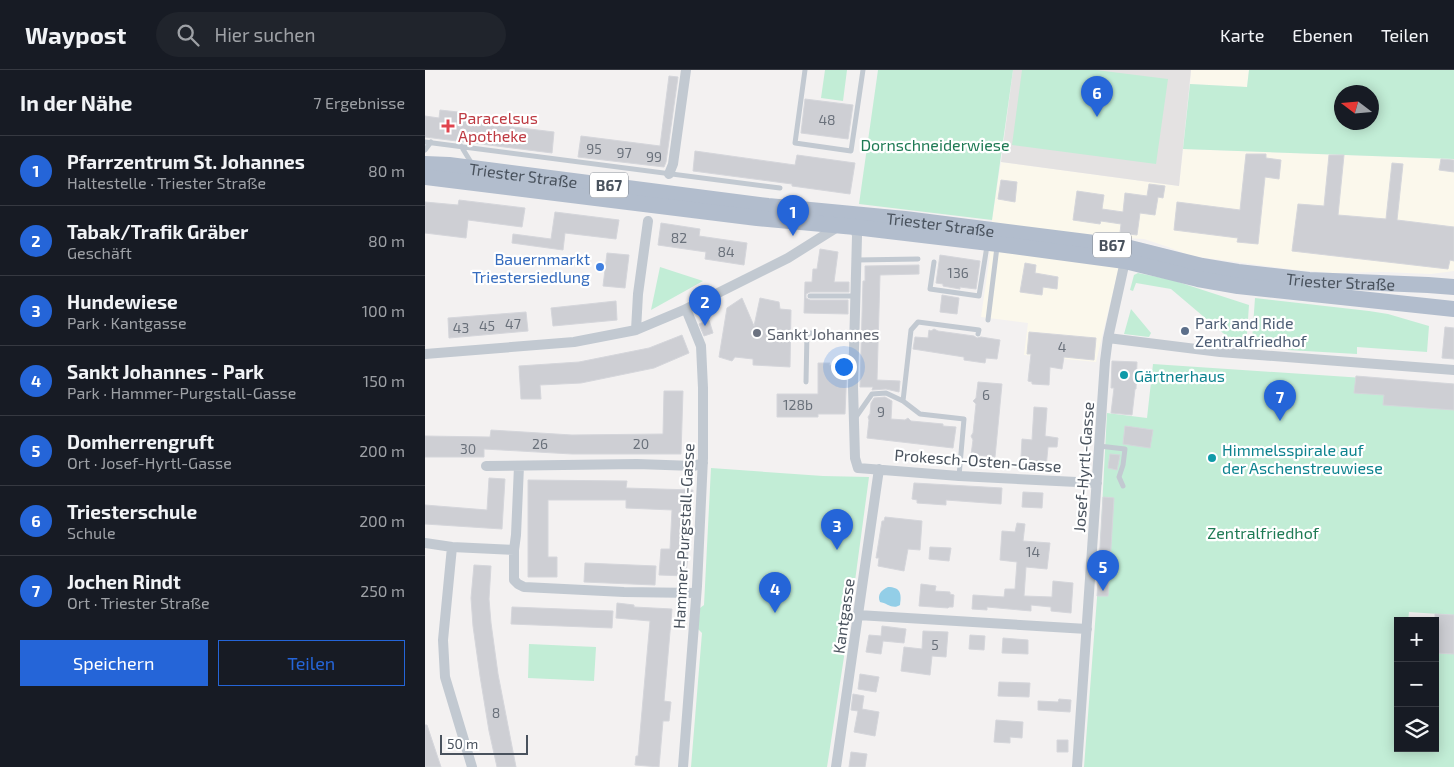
<!DOCTYPE html>
<html lang="de">
<meta charset="utf-8">
<style>
body{margin:0;font-family:"Exo 2",sans-serif;background:#20242c;color:#f1f3f6}
.controls{position:absolute;right:15px;bottom:15px;display:grid;overflow:hidden;border-radius:0px;box-shadow:0 2px 12px #0003}
.controls button{width:45px;height:45px;display:grid;place-items:center;padding:0;border:0;border-bottom:1px solid #363941;background:#171b24;color:#f1f3f6;font:25px sans-serif}
.compass{position:absolute;left:909px;top:15px;width:45px;height:45px;border-radius:50%;background:#171b24;box-shadow:0 2px 12px #0003;rotate:286deg}
.scale{position:absolute;left:15px;bottom:12px;width:88px;box-sizing:border-box;padding-left:5px;border:2px solid #49525d;border-top:0;font-size:14px;line-height:18px;white-space:nowrap;color:#49525d;-webkit-text-stroke:4px #fff;paint-order:stroke}
.you{position:absolute;left:418px;top:296px;width:18px;height:18px;margin:-12px;border:4px solid #fff;border-radius:50%;background:#1a73e8;box-shadow:0 0 0 8px #1a73e833}
.badge{display:grid;place-items:center;width:32px;height:32px;border-radius:50%;background:#2565d8;color:#fff;font-size:16px;font-weight:700}
.pin{position:absolute;translate:-50% -41px;filter:drop-shadow(0 1px 2px #0008)}
.pin::after{content:'';position:absolute;top:26px;width:18px;height:15px;background:inherit;clip-path:polygon(0 0,100% 0,50% 100%)}
.list{margin:0;padding:0;list-style:none}
h2{display:flex;justify-content:space-between;align-items:center;height:65px;margin:0;padding:0 20px;font-size:21px}
h2 small{font-size:16px;font-weight:400;color:#9ea1a6}
.list li{display:grid;grid-template-columns:32px 1fr auto;gap:15px;align-items:center;box-sizing:border-box;height:70px;padding:0 20px;border-top:1px solid #363941}
.list b{display:block;font-size:19px;white-space:nowrap}
.list p{margin:0;font-size:16px;white-space:nowrap;color:#9ea1a6}
.list em{font-size:16px;font-style:normal;color:#9ea1a6}
.actions{display:flex;gap:10px;padding:15px 20px}
.actions a{flex:1;padding:11px 0;border:1px solid #2565d8;border-radius:0px;text-align:center;font-size:18px;color:#2565d8}
.actions .main{background:#2565d8;color:#fff}
.icon{flex:none;width:28px;height:28px;fill:none;stroke:currentColor;stroke-width:2;stroke-linecap:round;stroke-linejoin:round}
.map{position:relative;flex:none;width:1029px;height:697px;overflow:hidden}
header{display:flex;align-items:center;gap:30px;box-sizing:border-box;height:70px;padding:0 25px;background:#171b24;border-bottom:1px solid #363941}
header strong{font-size:24px}
nav{display:flex;gap:28px;margin-inline-start:auto;font-size:18px}
.search{width:350px;height:45px;background:#20242c;display:flex;align-items:center;gap:12px;box-sizing:border-box;padding:0 18px;border-radius:28px;color:#9ea1a6;font-size:19px}
main{display:flex}
aside{flex:1;background:#171b24}
.map>svg:first-child{display:block}
</style>
<header>
<strong>Waypost</strong>
<div class="search"><svg class="icon" aria-label="search" viewBox="0 0 24 24"><circle cx="10" cy="10" r="6"/><path d="M15 15l6 6"/></svg>Hier suchen</div>
<nav><a>Karte</a><a>Ebenen</a><a>Teilen</a></nav>
</header>
<main>
<aside>
<h2>In der Nähe<small>7 Ergebnisse</small></h2>
<ul class="list">
<li><span class="badge">1</span><div><b>Pfarrzentrum St. Johannes</b><p>Haltestelle · Triester Straße</p></div><em>80 m</em></li>
<li><span class="badge">2</span><div><b>Tabak/Trafik Gräber</b><p>Geschäft</p></div><em>80 m</em></li>
<li><span class="badge">3</span><div><b>Hundewiese</b><p>Park · Kantgasse</p></div><em>100 m</em></li>
<li><span class="badge">4</span><div><b>Sankt Johannes - Park</b><p>Park · Hammer-Purgstall-Gasse</p></div><em>150 m</em></li>
<li><span class="badge">5</span><div><b>Domherrengruft</b><p>Ort · Josef-Hyrtl-Gasse</p></div><em>200 m</em></li>
<li><span class="badge">6</span><div><b>Triesterschule</b><p>Schule</p></div><em>200 m</em></li>
<li><span class="badge">7</span><div><b>Jochen Rindt</b><p>Ort · Triester Straße</p></div><em>250 m</em></li>
</ul>
<div class="actions"><a class="main">Speichern</a><a>Teilen</a></div>
</aside>
<div class="map">
<svg width="1029" height="697" viewBox="0 0 1029 697">
<rect width="100%" height="100%" fill="#f3f1f1"/>
<!-- commercial -->
<path fill="#fbf8ec" d="M766,0H824L822,17L765,14Z
M758,79L1029,89V201L1006,204L957,202L908,203L871,200L766,186L743,177L719,169L701,168L671,292L599,285L603,253L556,247L565,185L567,150L576,92L754,116Z"/>
<!-- education -->
<path fill="#e4e2e2" d="M588,0H766L754,116L576,92Z"/>
<!-- green -->
<path fill="#c2edd6" fill-rule="evenodd" d="M400,0H422L418,31L396,28Z
M453,0H588L567,150L434,134Z
M597,0H671L743,9L731,94L587,75Z
M824,0H1029V89L758,79L765,14L822,17ZM916,22H946V52H916Z
M235,197L278,211L226,240Z
M713,203L747,210L824,235L821,278L802,276L805,269L746,219L711,213L708,221L705,220L709,205Z
M830,228L944,241L963,244L1004,256L1002,282L932,277V284L863,280V273L827,270Z
M706,239L726,263L724,267L699,264Z
M728,294L1029,314V545L984,542L983,551H973V678H1010V583L1029,584V697H659L673,515L682,343L722,348Z
M286,398L398,406L444,407L425,548L402,697H266L277,563L273,559L275,538L279,535Z
M104,574L171,577L169,611L103,608Z"/>
<!-- water -->
<path fill="#93cee7" d="M463,517C475,517 477,523 475,535C468,540 462,533 455,532C452,525 456,520 463,517Z"/>
<!-- building -->
<path fill="#cecfd4" stroke="#d5d6db" d="M244,6L253,7L241,92L239,97L153,87L156,66L235,76Z
M380,29L428,35L423,69L376,63Z
M15,40L33,42L32,50L129,62L127,83L0,67V46L14,48Z
M270,81L370,95L372,85L430,93L425,124L367,116V114L268,101Z
M821,84H841V88L856,90L854,109L840,107L833,174L812,172L813,168L749,160L752,132L815,140Z
M904,85H919L913,145L961,149L967,93L978,94L972,150L1029,157V191L1025,190L1023,199L867,181L873,134L899,136Z
M1016,89L1029,90V102L1014,100Z
M576,110L592,112L590,132L573,129Z
M724,114L740,116L738,128L733,127L730,145L715,143L712,165L695,163L696,154L676,151L675,154L648,150L652,121L679,125L677,139L698,142L700,123L722,126Z
M34,130L100,138L97,157L43,150L41,168L0,163V132L33,135Z
M130,142L194,150L191,169L140,163L138,180L87,173L88,164L126,169Z
M236,153L275,159L274,166L322,173L319,195L280,189L281,182L233,175Z
M395,179L413,182L409,212H424V222H385L381,224V228L385,230H423V244L379,243L380,212H387L388,199H392Z
M182,183L204,185L200,218L178,216Z
M515,185L555,191L551,219L535,217V219L518,216V214L511,213Z
M600,193L611,195L610,203L633,207L632,219L618,217L617,225L595,222Z
M494,195V204L455,205L452,310L475,311L474,322L461,319L447,320L448,317H435L438,211H440V196Z
M517,225L534,228L532,244L515,242Z
M317,228L329,256L335,228L354,232L355,239L366,240L365,297L328,295V289L310,287L307,291L294,287L302,238Z
M191,231L192,250L128,256L126,238Z
M101,242L103,261L24,268L23,248Z
M284,250L288,263L279,266L274,254Z
M1020,257L1029,258V289L1017,288Z
M509,259L513,261L549,266L552,268L556,267L575,270L572,289L561,288L560,293L539,290V287L488,279L490,267L503,268L504,260L506,261Z
M604,262L671,268L669,290L639,287L637,299L625,297L624,315L607,314V312L603,311L606,284H602Z
M257,265L264,283L229,298L156,313L115,315L116,329H96L94,296L154,292L224,278Z
M687,291L712,292L711,319H710L707,345L686,343L689,318H686Z
M393,293H405L404,295H422L420,344H393V347H352V324H393Z
M931,306L1029,314V340L958,335L959,325L929,323Z
M553,312L577,314L570,387L546,385L548,370L546,366L548,363L551,334L548,331L551,328Z
M239,321H258L256,384H147L59,379V387H0V366L65,367L66,360L147,365L238,364Z
M460,327L467,331L466,349L480,350L483,348L486,351L518,354V356L531,357L528,378L442,368L444,350L443,347L445,344L446,333L449,328Z
M609,337L622,338L620,366L633,368L632,377H623L621,398L598,396V387H596L597,369L607,370Z
M700,356L728,360L725,378L698,374Z
M685,384L695,385L692,400L683,398Z
M64,408L80,409L77,459L0,454V435L62,440Z
M103,410L202,411L201,418L268,420L261,506L234,505L236,479H245L247,440L201,438V430H123V487H132V507H103Z
M489,413L577,418L576,434L521,430V435L492,433V430L487,429Z
M598,422L618,423L617,438L597,437Z
M678,427L689,428L683,526H672Z
M460,447L497,451L495,480L483,479L479,501L453,496L454,488H451L457,451H459Z
M592,453L600,454L598,471L625,473L622,499L601,497L599,526L627,527L628,511L648,513L646,543L626,541V537L606,535V541L562,537V540L547,539L548,525L579,527L580,519H590L592,492L575,490L577,461L590,462Z
M505,477L526,478L524,491L504,489Z
M160,493L231,496L230,515L159,512Z
M49,495L66,496L64,529L66,553L73,604L91,697H72L64,661L55,606L48,556L46,528Z
M496,514L511,516L510,521L525,522V524L529,525L528,537H524L523,538L494,536Z
M192,533L209,535V537L247,539L239,631L246,632L244,651H238L234,697L210,695L211,686H213L225,551L191,548Z
M87,537L188,541L187,558L86,554Z
M1010,544L1029,545V584L1010,583Z
M457,556L481,559L479,573L458,571L456,584L441,582L444,565L456,566Z
M498,561L523,562L521,587L507,586L505,605L476,601L479,577L497,579Z
M545,565L560,566L559,580L544,579Z
M578,568L603,570V584L577,583Z
M435,604L454,607L451,622L433,619Z
M574,612L605,613L604,627L573,626Z
M428,624L439,626L437,639L454,642L450,666L429,662L433,641L426,640Z
M634,629L646,630L645,642L613,640V631L633,632Z
M571,650L598,652L597,668L585,667V673L569,672Z
M0,655H2L16,697H0Z
M632,670H643V682H632Z
M426,682L442,684L440,697H424Z"/>
<g fill="none" stroke-linecap="round" stroke-linejoin="round">
<!-- lane -->
<path stroke="#c2c9d1" stroke-width="5" d="M380,0L370,73L426,81L438,0
M0,72L355,118
M36,76L47,94
M0,80L6,72
M432,190L493,189
M509,192L505,219L554,226L562,176
M385,226H430
M563,250L572,177
M381,312L382,263L429,264
M478,331L486,260L493,252L554,260L553,264
M431,347L447,324L461,323L478,331L495,344L539,349L534,406
M674,376L700,379L698,395L694,407L698,416"/>
<!-- street -->
<path stroke="#c2c9d1" stroke-width="10" d="M244,104L248,94L261,0
M430,157L432,166L428,317L430,388L433,398L534,406L672,413
M211,260L213,224L223,151
M683,268L795,282L1029,300
M0,284L149,272L211,260L261,239L363,188L414,156
M61,396L212,394L269,396L278,393
M0,473L27,477L89,480V510L93,514L99,517L199,522L271,523
M27,477L18,570L20,607L47,697
M89,480L91,465L94,396
M433,545L662,559
M258,697L272,516L278,388V318L276,276L261,239
M411,697L454,399
M652,697L680,291L683,268L700,191"/>
<!-- primary -->
<g stroke="#b2bdcd" stroke-width="16">
<path id="s1" d="M0,94L24,95L343,136L480,149L701,177L777,196L813,202L884,210L1003,215L1029,217"/>
<path d="M0,107L332,148L430,157L573,174L700,191L773,209L813,216L1029,239"/>
</g>
</g>
<!-- markers -->
<path fill="#e0444e" stroke="#fff" stroke-width="2" d="M20.5 48.5h5v5h5v5h-5v5h-5v-5h-5v-5h5z"/>
<circle fill="#3f7fe0" stroke="#fff" stroke-width="2" cx="175" cy="197" r="5"/>
<circle fill="#5c6f8a" stroke="#fff" stroke-width="2" cx="760" cy="261" r="5"/>
<circle fill="#6b7280" stroke="#fff" stroke-width="2" cx="332" cy="263" r="5"/>
<g fill="#0f9aa8" stroke="#fff" stroke-width="2">
<circle cx="699" cy="305" r="5"/>
<circle cx="787" cy="388" r="5"/>
</g>
<g text-anchor="middle" dominant-baseline="central" stroke-width="4.5" stroke-linejoin="round" paint-order="stroke">
<!-- number labels -->
<g font-size="14" fill="#6a717b">
<text x="402" y="49">48</text>
<text x="169" y="78">95</text>
<text x="199" y="82">97</text>
<text x="229" y="86">99</text>
<text x="254" y="167">82</text>
<text x="301" y="181">84</text>
<text x="533" y="202">136</text>
<text x="88" y="253">47</text>
<text x="62" y="255">45</text>
<text x="36" y="257">43</text>
<text x="637" y="276">4</text>
<text x="561" y="324">6</text>
<text x="373" y="334">128b</text>
<text x="456" y="341">9</text>
<text x="115" y="373">26</text>
<text x="216" y="373">20</text>
<text x="43" y="378">30</text>
<text x="608" y="481">14</text>
<text x="510" y="574">5</text>
<text x="71" y="642">8</text>
</g>
<!-- shield labels -->
<g fill="#fff" stroke="#80868e" stroke-width="1">
<rect x="165" y="102.5" width="38" height="25" rx="4"/>
<rect x="668" y="162.5" width="38" height="25" rx="4"/>
</g>
<g font-size="15" font-weight="bold" fill="#49525d">
<text x="184" y="115">B67</text>
<text x="687" y="175">B67</text>
</g>
<!-- health labels -->
<g font-size="16" fill="#be3a42" stroke="#fff" text-anchor="start">
<text x="33" y="47">Paracelsus<tspan x="33" dy="18">Apotheke</tspan></text>
</g>
<!-- park labels -->
<g font-size="16" fill="#1e7a54" stroke="#fff">
<text x="510" y="74">Dornschneiderwiese</text>
<text x="838" y="462">Zentralfriedhof</text>
</g>
<!-- street labels -->
<g font-size="16" fill="#49525d" stroke="#fff">
<text stroke="none"><textPath href="#s1" startOffset="99">Triester Straße</textPath></text>
<text stroke="none"><textPath href="#s1" startOffset="519">Triester Straße</textPath></text>
<text stroke="none"><textPath href="#s1" startOffset="924">Triester Straße</textPath></text>
<text transform="translate(553 390) rotate(4)">Prokesch-Osten-Gasse</text>
<text transform="translate(658 397) rotate(-86)">Josef-Hyrtl-Gasse</text>
<text transform="translate(258 466) rotate(-87)">Hammer-Purgstall-Gasse</text>
<text transform="translate(418 546) rotate(-82)">Kantgasse</text>
</g>
<!-- shop labels -->
<g font-size="16" fill="#366cbe" stroke="#fff" text-anchor="end">
<text x="165" y="188">Bauernmarkt<tspan x="165" dy="18">Triestersiedlung</tspan></text>
</g>
<!-- service labels -->
<g font-size="16" fill="#4e5e75" stroke="#fff" text-anchor="start">
<text x="770" y="252">Park and Ride<tspan x="770" dy="18">Zentralfriedhof</tspan></text>
</g>
<!-- worship labels -->
<g font-size="16" fill="#5b616d" stroke="#fff" text-anchor="start">
<text x="342" y="263">Sankt Johannes</text>
</g>
<!-- culture labels -->
<g font-size="16" fill="#0d838f" stroke="#fff" text-anchor="start">
<text x="709" y="305">Gärtnerhaus</text>
<text x="797" y="379">Himmelsspirale auf<tspan x="797" dy="18">der Aschenstreuwiese</tspan></text>
</g>
</g>
</svg>
<div class="controls">
<button>+</button>
<button>−</button>
<button><svg class="icon" aria-label="layers" viewBox="0 0 24 24"><path d="M12 4l9 5-9 5-9-5zM3 14l9 5 9-5"/></svg></button>
</div>
<svg class="compass" viewBox="-18 -18 36 36"><path d="M0-13l5 13h-10z" fill="#e53935"/><path d="M0 13l5-13h-10z" fill="#9ea1a6"/></svg>
<div class="scale">50 m</div>
<div class="you"></div>
<div class="pin badge" style="left:368px;top:166px">1</div>
<div class="pin badge" style="left:280px;top:256px">2</div>
<div class="pin badge" style="left:412px;top:480px">3</div>
<div class="pin badge" style="left:350px;top:543px">4</div>
<div class="pin badge" style="left:678px;top:521px">5</div>
<div class="pin badge" style="left:672px;top:47px">6</div>
<div class="pin badge" style="left:855px;top:351px">7</div>
</div>
</main>
